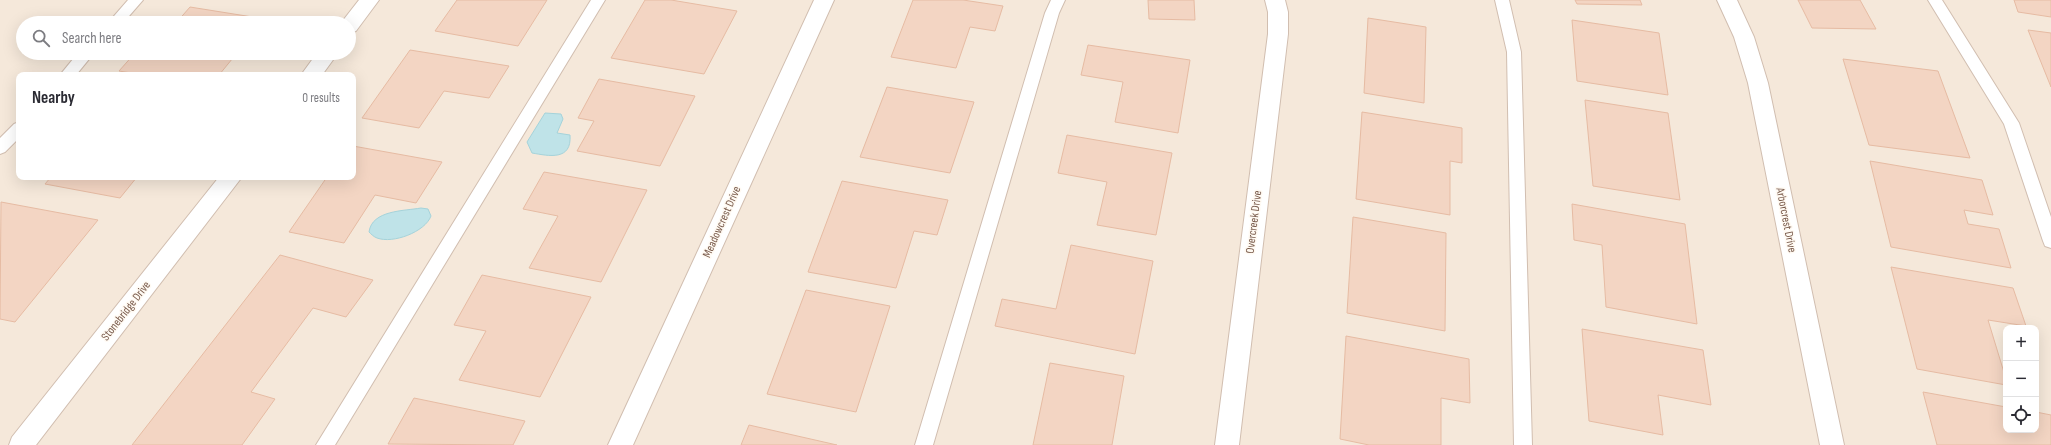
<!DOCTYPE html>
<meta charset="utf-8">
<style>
body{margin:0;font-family:"Sofia Sans Condensed",sans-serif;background:#f2f2f3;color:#2b2b33}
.controls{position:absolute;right:12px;bottom:12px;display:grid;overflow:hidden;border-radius:8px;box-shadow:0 4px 16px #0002}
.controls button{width:36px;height:36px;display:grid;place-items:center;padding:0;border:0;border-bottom:1px solid #e1e1e2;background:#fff;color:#2b2b33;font:20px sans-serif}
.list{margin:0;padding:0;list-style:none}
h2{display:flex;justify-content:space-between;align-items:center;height:52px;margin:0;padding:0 16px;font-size:17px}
h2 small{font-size:13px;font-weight:400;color:#7c7c81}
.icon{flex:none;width:22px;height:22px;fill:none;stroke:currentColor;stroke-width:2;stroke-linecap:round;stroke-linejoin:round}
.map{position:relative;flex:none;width:2051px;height:445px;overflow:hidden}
.search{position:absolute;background:#fff;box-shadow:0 4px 16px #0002;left:16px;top:16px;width:340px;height:44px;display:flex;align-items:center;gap:10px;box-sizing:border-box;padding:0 14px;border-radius:22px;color:#7c7c81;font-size:15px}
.panel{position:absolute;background:#fff;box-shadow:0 4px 16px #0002;left:16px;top:72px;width:340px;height:108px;border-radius:8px}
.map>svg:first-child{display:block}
</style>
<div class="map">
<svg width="2051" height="445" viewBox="0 0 2051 445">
<rect width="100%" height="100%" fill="#fdf6ec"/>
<!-- residential -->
<path fill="#f5e8da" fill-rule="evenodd" d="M0,0H2051V445H0ZM23,23H349V53H23ZM19,75H353V177H19ZM2006,328H2036V430H2006Z"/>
<!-- water -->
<path fill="#bfe3e8" stroke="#a5d3da" d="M545,113L561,114L563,119L557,133L570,135C572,161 549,156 532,153L527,142Z
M421,208L428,209L431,216C425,232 393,244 377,238C374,237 371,234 369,232C372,210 404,211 421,208Z"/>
<!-- building -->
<path fill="#f3d5c3" stroke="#e6bba3" d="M457,0H547L518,46L435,31Z
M645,0H671L737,11L704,74L611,58Z
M913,0H963L1003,6L995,31L970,27L956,68L891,57Z
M1148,0H1194L1195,20L1149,19Z
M1575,0H1640L1642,5L1577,4Z
M1798,0H1860L1876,29L1812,28Z
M2014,0H2051V17L2018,12Z
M190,7L265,19L262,23H176Z
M1368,18L1426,27L1424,103L1364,93Z
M1572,20L1659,33L1668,95L1577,81Z
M2028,30L2051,33V87Z
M1088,45L1190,60L1178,133L1115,122L1123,82L1081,75Z
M410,50L509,66L489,98L444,91L419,128L362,118Z
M135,53H237L219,75H143L119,71Z
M1843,59L1938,71L1970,158L1869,145Z
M599,79L695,96L660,166L577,151L594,121L578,118Z
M887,87L974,102L950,173L860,157Z
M1585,100L1668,113L1680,200L1593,186Z
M1362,112L1462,128V163L1450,161V215L1356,199Z
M1067,135L1172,153L1156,235L1097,225L1107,182L1058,173Z
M353,146L442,162L416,203L375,195L344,243L289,232L327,177H353Z
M1870,161L1982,180L1993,215L1964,210L1968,224L1999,229L2011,268L1891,247Z
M544,172L647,190L601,282L529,268L558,216L523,209Z
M51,177H137L120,198L45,184Z
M842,181L948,200L937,235L914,231L896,288L808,272Z
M1,202L98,220L15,322L0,319Z
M1572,204L1685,224L1697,324L1606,307L1602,245L1574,240Z
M1353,217L1446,233L1445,331L1347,313Z
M1071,245L1153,261L1135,354L995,326L1002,299L1056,309Z
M280,255L373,280L346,317L313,308L251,392L275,399L242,445H132Z
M1891,267L2013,288L2026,326L1988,320L2006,379V385L1917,369Z
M482,275L591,297L540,397L459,380L486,331L454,325Z
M806,290L890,306L856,412L767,394Z
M1582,329L1703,350L1711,405L1658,395L1663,435L1589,421Z
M1346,336L1469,359L1470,403L1441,398V445H1369L1340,439Z
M1050,363L1124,376L1112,445H1033Z
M1923,392L2006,407V430H2036V412L2051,415V445H1937Z
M414,398L525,421L513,445L388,444Z
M749,425L837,445H741Z"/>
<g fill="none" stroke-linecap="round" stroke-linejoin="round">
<defs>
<path id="lane" d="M128,0H143L123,23H108Z
M591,0H605L335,445H316Z
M1051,0H1065L1059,13L933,445H915L1045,13Z
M1495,0H1509L1521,52L1532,445H1514L1507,52Z
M1928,0H1942L2019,123L2051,217V248L2045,246L2043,241L2004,124Z
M78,53H94L76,75H60Z
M19,122V138L5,152L0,154V138L14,124Z"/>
<path id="street" d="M359,0H379L356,31L349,33V23H341Z
M814,0H834L633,445H608Z
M1265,0H1285L1288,12V34L1239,445H1215L1268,34V12Z
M1717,0H1737L1754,37L1768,83L1844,445H1820L1748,83L1734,37Z
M317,53H338L322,75H301Z
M219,177H242L36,445H9L12,437Z"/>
</defs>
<!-- lane casing -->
<use href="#lane" stroke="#d1beb0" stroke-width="2"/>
<!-- street casing -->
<use href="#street" stroke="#d1beb0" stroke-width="2"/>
<!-- lane -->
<use href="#lane" fill="#fff" fill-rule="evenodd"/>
<!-- street -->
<use href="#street" fill="#fff" fill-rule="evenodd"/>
</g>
<g text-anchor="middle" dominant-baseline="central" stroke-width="3" stroke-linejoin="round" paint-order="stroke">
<!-- street labels -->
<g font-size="12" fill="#7a5c4d" stroke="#fffaf3">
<text transform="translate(1786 220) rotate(79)">Arborcrest Drive</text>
<text transform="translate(722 222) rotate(-66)">Meadowcrest Drive</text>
<text transform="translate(1254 222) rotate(-83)">Overcreek Drive</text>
<text transform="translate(126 311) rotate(-52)">Stonebridge Drive</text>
</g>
</g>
</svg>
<div class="controls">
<button>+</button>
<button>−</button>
<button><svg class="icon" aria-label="locate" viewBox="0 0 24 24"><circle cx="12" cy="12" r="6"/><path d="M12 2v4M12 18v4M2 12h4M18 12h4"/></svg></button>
</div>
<div class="search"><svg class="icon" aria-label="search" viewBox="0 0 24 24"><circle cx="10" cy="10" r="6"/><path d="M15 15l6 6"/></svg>Search here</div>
<section class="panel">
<h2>Nearby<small>0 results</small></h2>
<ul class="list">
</ul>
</section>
</div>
